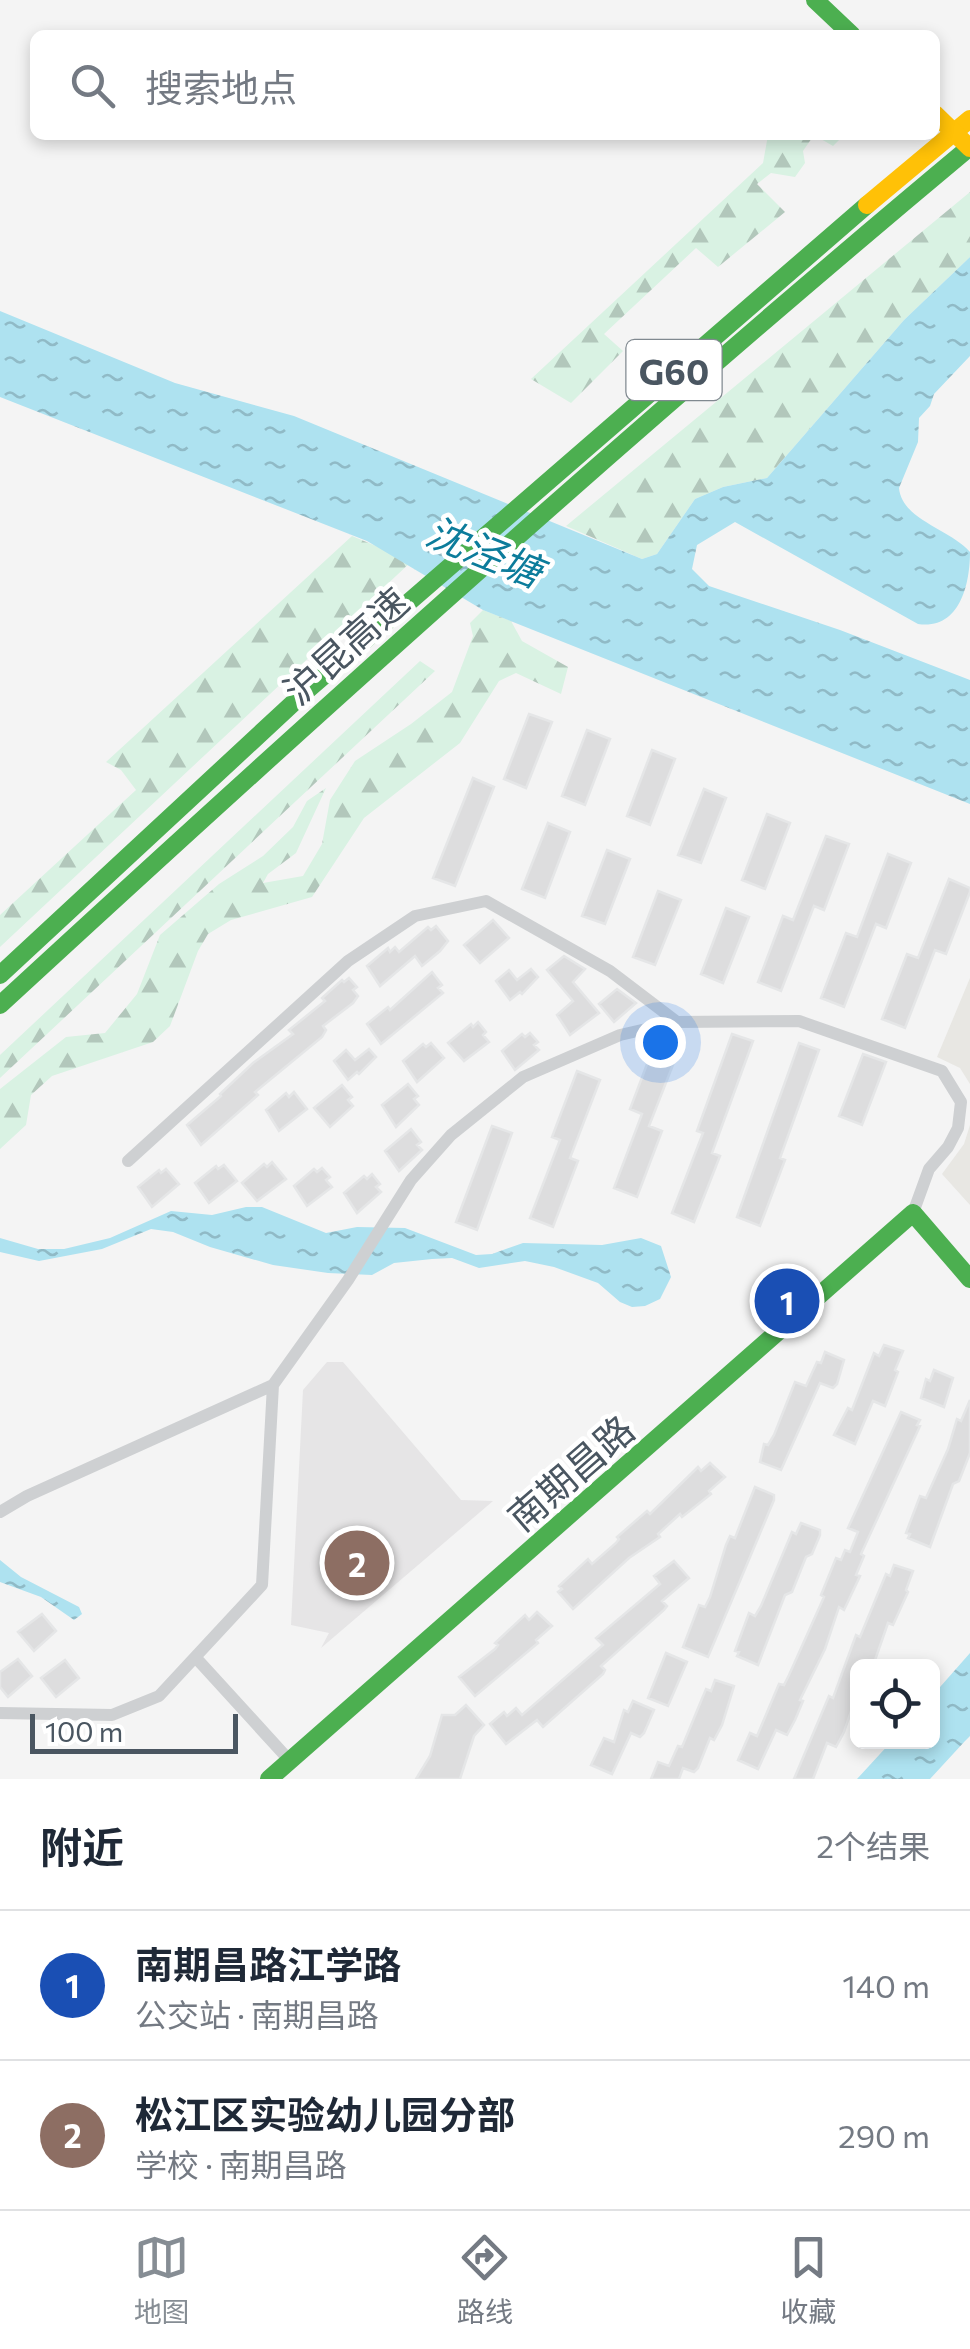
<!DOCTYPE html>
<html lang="zh">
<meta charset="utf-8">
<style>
body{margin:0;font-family:Commissioner,"Noto Sans SC",sans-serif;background:#f6f6f7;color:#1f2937}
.controls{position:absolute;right:30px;bottom:30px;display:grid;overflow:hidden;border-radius:15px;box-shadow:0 5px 15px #0003}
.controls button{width:90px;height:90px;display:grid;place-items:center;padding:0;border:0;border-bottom:2px solid #e0e1e3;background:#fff;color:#1f2937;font:50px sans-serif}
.scale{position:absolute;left:30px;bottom:25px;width:208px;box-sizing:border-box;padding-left:10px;border:5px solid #4a5661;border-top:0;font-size:28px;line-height:35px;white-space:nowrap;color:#4a5661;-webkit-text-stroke:8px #fff;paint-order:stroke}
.you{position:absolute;left:660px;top:1042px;width:35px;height:35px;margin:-25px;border:8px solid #fff;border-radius:50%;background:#1a73e8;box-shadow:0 0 0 15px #1a73e833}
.badge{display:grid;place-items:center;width:65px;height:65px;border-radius:50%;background:#868d94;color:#fff;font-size:32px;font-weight:700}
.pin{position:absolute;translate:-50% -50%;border:5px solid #fff;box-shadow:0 2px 10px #0006}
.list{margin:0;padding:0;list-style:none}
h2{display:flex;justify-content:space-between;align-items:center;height:130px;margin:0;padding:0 40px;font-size:42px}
h2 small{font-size:32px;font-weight:400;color:#747a83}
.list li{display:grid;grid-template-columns:65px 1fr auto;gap:30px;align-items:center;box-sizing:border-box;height:150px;padding:0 40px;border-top:2px solid #e0e1e3}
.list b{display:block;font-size:38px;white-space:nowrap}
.list p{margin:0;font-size:32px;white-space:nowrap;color:#747a83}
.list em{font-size:32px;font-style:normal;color:#747a83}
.icon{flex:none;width:55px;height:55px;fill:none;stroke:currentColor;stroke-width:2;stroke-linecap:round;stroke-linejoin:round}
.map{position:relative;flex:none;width:970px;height:1779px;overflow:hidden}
.search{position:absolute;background:#fff;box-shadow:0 5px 15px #0003;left:30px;right:30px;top:30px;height:110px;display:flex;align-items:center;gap:25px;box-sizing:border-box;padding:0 35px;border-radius:15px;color:#747a83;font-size:38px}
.sheet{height:430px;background:#fff}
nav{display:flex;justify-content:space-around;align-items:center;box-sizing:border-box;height:140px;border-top:2px solid #e0e1e3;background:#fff;font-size:28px;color:#747a83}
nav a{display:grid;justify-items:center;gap:5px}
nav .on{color:#868d94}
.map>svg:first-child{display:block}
</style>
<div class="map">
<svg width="970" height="1779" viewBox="0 0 970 1779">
<defs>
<pattern id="forest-firs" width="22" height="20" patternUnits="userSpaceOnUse" patternTransform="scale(2.5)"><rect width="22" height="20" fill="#d9f2e3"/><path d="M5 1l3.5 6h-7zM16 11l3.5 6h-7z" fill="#b2c7bb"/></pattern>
<pattern id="water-ripples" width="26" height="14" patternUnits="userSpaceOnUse" patternTransform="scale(2.5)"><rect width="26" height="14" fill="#aee2f0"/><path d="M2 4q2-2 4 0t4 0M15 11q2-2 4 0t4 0" fill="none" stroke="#90bac6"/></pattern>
</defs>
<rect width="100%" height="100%" fill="#f4f4f4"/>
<!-- commercial -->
<path fill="#e8e7e3" d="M970,978V1084L960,1068L937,1057Z
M970,1125V1205L942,1174L964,1144Z"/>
<!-- education -->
<path fill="#e6e5e6" d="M327,1362H343L461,1500L493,1501L321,1648L329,1633L291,1625L303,1390Z"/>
<!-- forest -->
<path fill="url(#forest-firs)" d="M768,135H844L833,146L814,135L803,151L805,163L795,177L771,173L757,184L785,212L718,267L696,248L604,334L623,351L571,403L531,379L763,163Z
M970,192V257L904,320L767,478L723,487L695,499L657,554L642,559L566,526Z
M352,536L412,561L0,947V915L136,790L121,770L106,762Z
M483,610L511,621L522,641L568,667L561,694L516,673L499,681L460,743L364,818L312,897L231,920L208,934L198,951L170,1026L153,1042L52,1076L31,1095L26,1125L0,1149V1089L66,1037L105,1033L137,994L160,935L219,884L263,856L293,827L307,801L326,788L296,853L268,874L263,883L303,876L322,844L330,800L355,761L411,724L452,692L473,636L470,623Z
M420,661L435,671L0,1078V1055Z"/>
<!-- water -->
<path fill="url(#water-ripples)" d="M970,257V356L934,394L930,406L919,418L918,442L899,488C902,520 950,529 970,552C970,584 960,630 918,624L735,522L697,545L692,569L709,586L840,630L970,680V804L483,610L367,541L0,397V311L175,383L294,416L642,559L657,554L695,499L723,487L767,478L904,320Z
M246,1207H262L326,1233L357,1227L405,1228L476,1255L492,1254L523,1243L602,1245L641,1238L661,1246L671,1277L660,1299L645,1306L632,1307L620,1302L598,1283L554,1267L525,1261L479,1268L452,1258L432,1259L394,1263L372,1275L328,1273L273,1265L210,1247L173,1232L151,1229L102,1249L39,1261L0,1252V1238L38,1249H64L110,1238L171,1211L212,1215Z
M0,1560L21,1577L79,1607L82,1614L74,1620L41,1597L0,1582Z
M970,1653V1736L965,1741L930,1779H857L891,1742H932L933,1695Z"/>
<!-- building -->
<path fill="#ddddde" stroke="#e5e6e7" stroke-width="2.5" d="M529,714L552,722L526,788L504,779Z
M587,730L610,739L585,805L562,796Z
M652,750L675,759L650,825L627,816Z
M473,778L494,787L455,886L433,878Z
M704,789L726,798L701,863L678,855Z
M767,814L790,823L765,889L742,880Z
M548,823L570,832L545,898L522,889Z
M826,836L849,844L824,910L814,906L781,991L758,982L783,916L793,920Z
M607,850L630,859L605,924L582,916Z
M888,854L911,863L886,928L876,924L844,1007L821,998L846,933L857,937Z
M949,879L970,888V892L946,954L935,950L905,1028L882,1019L907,954L918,958Z
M658,891L681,900L655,965L633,957Z
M726,908L749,917L723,983L701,974Z
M493,920L509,938L480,963L464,945Z
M436,926L448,941L440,951L422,966L415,956L380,986L367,966L388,948L390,952L395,947L399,952L428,927L431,930Z
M564,956L585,969L573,982L599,1013L570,1035L557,1015L573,1001L547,970Z
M531,969L538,977L522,994L520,992L510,1000L496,981L509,970L517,980Z
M432,972L442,985L438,988L443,993L381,1044L367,1024L388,1007L390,1010Z
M349,978L357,987L353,990L358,996L353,1003L323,1026L326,1030L322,1037L255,1092L258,1095L201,1145L187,1125L221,1096L220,1094L253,1063L293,1034L289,1030L325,1001L322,998L342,980L344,982Z
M617,989L636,1003L614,1022L599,1004Z
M478,1022L486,1032L483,1035L489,1042L464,1061L448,1043L471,1024L473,1027Z
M530,1033L538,1042L534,1045L539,1050L515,1070L502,1051L522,1034L525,1037Z
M732,1034L753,1041L712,1153L720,1156L694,1222L672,1213L703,1133L697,1131Z
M431,1043L444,1058L417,1082L403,1061L423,1044L426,1047Z
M655,1043L678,1052L649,1126L662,1131L637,1197L614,1188L642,1114L630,1109Z
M799,1043L819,1050L780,1158L785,1160L760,1226L737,1217Z
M369,1049L376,1057L359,1074L357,1072L348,1080L334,1061L346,1050L355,1060Z
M863,1054L886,1062L862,1125L839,1116Z
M577,1071L600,1080L570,1158L578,1161L553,1227L530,1218L560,1140L552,1137Z
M408,1084L418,1096L414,1099L419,1105L396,1127L382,1105Z
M342,1085L352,1097L348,1100L353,1106L330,1127L314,1108Z
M294,1092L307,1109L279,1131L266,1110L286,1093L289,1097Z
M492,1126L512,1133L477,1230L456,1222Z
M411,1129L421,1142L417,1145L422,1150L399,1171L385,1151Z
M272,1162L286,1179L257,1201L242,1183L264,1164L267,1167Z
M224,1165L237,1181L209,1203L195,1183L216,1166L218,1169Z
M322,1168L330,1177L326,1180L332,1187L307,1206L294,1186L314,1169L317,1172Z
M166,1169L179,1184L152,1207L138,1187L159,1170L161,1173Z
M372,1174L380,1184L376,1187L381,1192L357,1213L344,1193L364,1176L367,1179Z
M884,1345L903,1351L895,1370L898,1372L885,1406L873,1401L855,1444L834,1435L848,1408L852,1410L874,1353L879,1356Z
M825,1352L844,1360L837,1384L833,1388L820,1383L781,1470L760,1462L764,1444L768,1445L774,1435L795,1382L806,1386L817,1362L821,1363Z
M934,1370L953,1378L944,1407L921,1398L926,1379L930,1381Z
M970,1400V1453L959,1481L953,1484L930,1547L908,1538L910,1534L906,1533L920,1496L926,1498L948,1449L957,1419L961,1421Z
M901,1412L920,1420L917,1425L920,1426L861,1554L864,1556L856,1575L860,1576L844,1610L839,1607L825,1649L800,1700L803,1701L795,1720L787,1735L776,1730L758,1769L738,1760L750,1733L757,1736L779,1684L784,1685L789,1675L824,1597L821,1595L836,1558L841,1560L845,1550L850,1552L858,1532L848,1528Z
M710,1463L725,1477L709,1491L711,1494L682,1517L680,1514L658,1534L660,1537L629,1558L573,1609L558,1592L562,1589L559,1586L588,1559L592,1564L616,1543L619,1539L617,1537L647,1511L650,1514L698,1467L701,1471Z
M755,1487L774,1495V1500L708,1657L683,1647L699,1605L705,1607L710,1597L726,1545L730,1536L735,1538Z
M801,1523L820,1530V1535L812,1554L806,1557L792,1592L785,1595L758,1665L737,1656L739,1652L735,1651L749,1613L755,1616L761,1606L792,1532L796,1534Z
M674,1561L689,1578L662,1601L667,1606L664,1610L601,1666L605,1670L603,1674L543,1727L537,1720L506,1744L490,1724L504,1712L507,1716L516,1708L522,1715L603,1645L596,1638L660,1584L654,1576Z
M894,1565L913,1571L906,1590L908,1592L893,1625L888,1623L873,1666H858V1691L844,1732L836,1747L827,1743L813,1779H794L829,1696L833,1698L856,1635L860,1637L886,1574L890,1576Z
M537,1612L552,1626L536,1640L538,1643L475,1696L459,1677L495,1649L498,1645L495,1643L525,1615L529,1620Z
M42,1614L56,1631L34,1651L18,1632Z
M666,1653L687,1662L668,1706L648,1698Z
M18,1659L32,1676L8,1697L0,1687V1672Z
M65,1660L79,1678L56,1697L41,1678Z
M715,1680L734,1686L722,1725L714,1740L710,1738L698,1768L694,1772L683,1768L679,1779H651L658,1762L669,1766L678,1746L682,1747L706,1689L711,1691Z
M633,1701L654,1710L644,1733L640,1737L631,1733L612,1774L591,1765L604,1738L614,1742L624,1710L628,1712Z
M466,1705L484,1725L474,1736L460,1779H416L430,1756L442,1715H455Z"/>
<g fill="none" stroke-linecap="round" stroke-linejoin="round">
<!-- street -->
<path stroke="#ced0d2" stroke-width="12" d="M128,1161L348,961L415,916L486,901L610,971L677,1022
M0,1512L27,1496L273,1385
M197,1659L290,1761
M0,1713L112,1715L159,1696L262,1585L273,1385L348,1280L411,1180L451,1135L523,1077L620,1035L677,1022L799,1021L942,1071L961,1102L958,1128L948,1147L929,1169L913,1213"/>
<!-- fast -->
<path stroke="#4caf50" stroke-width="18" d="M815,0L852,35
M0,975L304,693L867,205
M0,1005C318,712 638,424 970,147
M269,1779L913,1213L970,1279"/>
<!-- slow -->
<path stroke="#ffc107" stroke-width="18" d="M867,205L970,119"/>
<!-- slow-bridge -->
<path stroke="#ffc107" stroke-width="18" d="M935,114L970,148"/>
</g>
<g text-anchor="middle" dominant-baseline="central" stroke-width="9" stroke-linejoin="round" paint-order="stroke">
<!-- shield labels -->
<rect fill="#fff" stroke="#808990" stroke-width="2.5" x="626.5" y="340" width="95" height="60" rx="8"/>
<g font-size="35" font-weight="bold" fill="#4a5661">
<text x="674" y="370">G60</text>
</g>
<!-- street labels -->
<g font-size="38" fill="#4a5661" stroke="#fff">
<text transform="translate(345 645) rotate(-42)">沪昆高速</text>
<text transform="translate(570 1472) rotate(-41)">南期昌路</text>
</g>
<!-- water labels -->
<g font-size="40" font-style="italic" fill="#0c7c9b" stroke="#fff">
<text transform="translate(485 550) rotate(22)">沈泾塘</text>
</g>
</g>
</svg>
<div class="controls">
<button><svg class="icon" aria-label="locate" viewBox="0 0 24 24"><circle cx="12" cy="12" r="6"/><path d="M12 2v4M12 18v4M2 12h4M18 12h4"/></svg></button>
</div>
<div class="scale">100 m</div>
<div class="you"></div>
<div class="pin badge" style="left:787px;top:1301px;background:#1a4fb4">1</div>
<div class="pin badge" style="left:357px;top:1563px;background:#8d6e63">2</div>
<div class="search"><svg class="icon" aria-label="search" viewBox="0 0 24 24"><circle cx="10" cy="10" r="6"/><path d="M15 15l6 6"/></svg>搜索地点</div>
</div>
<section class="sheet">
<h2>附近<small>2个结果</small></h2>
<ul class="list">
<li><span class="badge" style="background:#1a4fb4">1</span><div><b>南期昌路江学路</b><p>公交站 · 南期昌路</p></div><em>140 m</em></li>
<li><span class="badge" style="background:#8d6e63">2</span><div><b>松江区实验幼儿园分部</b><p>学校 · 南期昌路</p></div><em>290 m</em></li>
</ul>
</section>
<nav>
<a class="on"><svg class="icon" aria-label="map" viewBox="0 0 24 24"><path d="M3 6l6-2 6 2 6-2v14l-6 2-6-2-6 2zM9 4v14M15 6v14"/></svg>地图</a>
<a><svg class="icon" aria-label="directions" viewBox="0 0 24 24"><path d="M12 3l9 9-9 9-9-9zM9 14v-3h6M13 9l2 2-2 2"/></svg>路线</a>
<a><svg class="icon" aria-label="saved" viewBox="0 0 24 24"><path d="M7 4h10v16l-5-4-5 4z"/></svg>收藏</a>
</nav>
